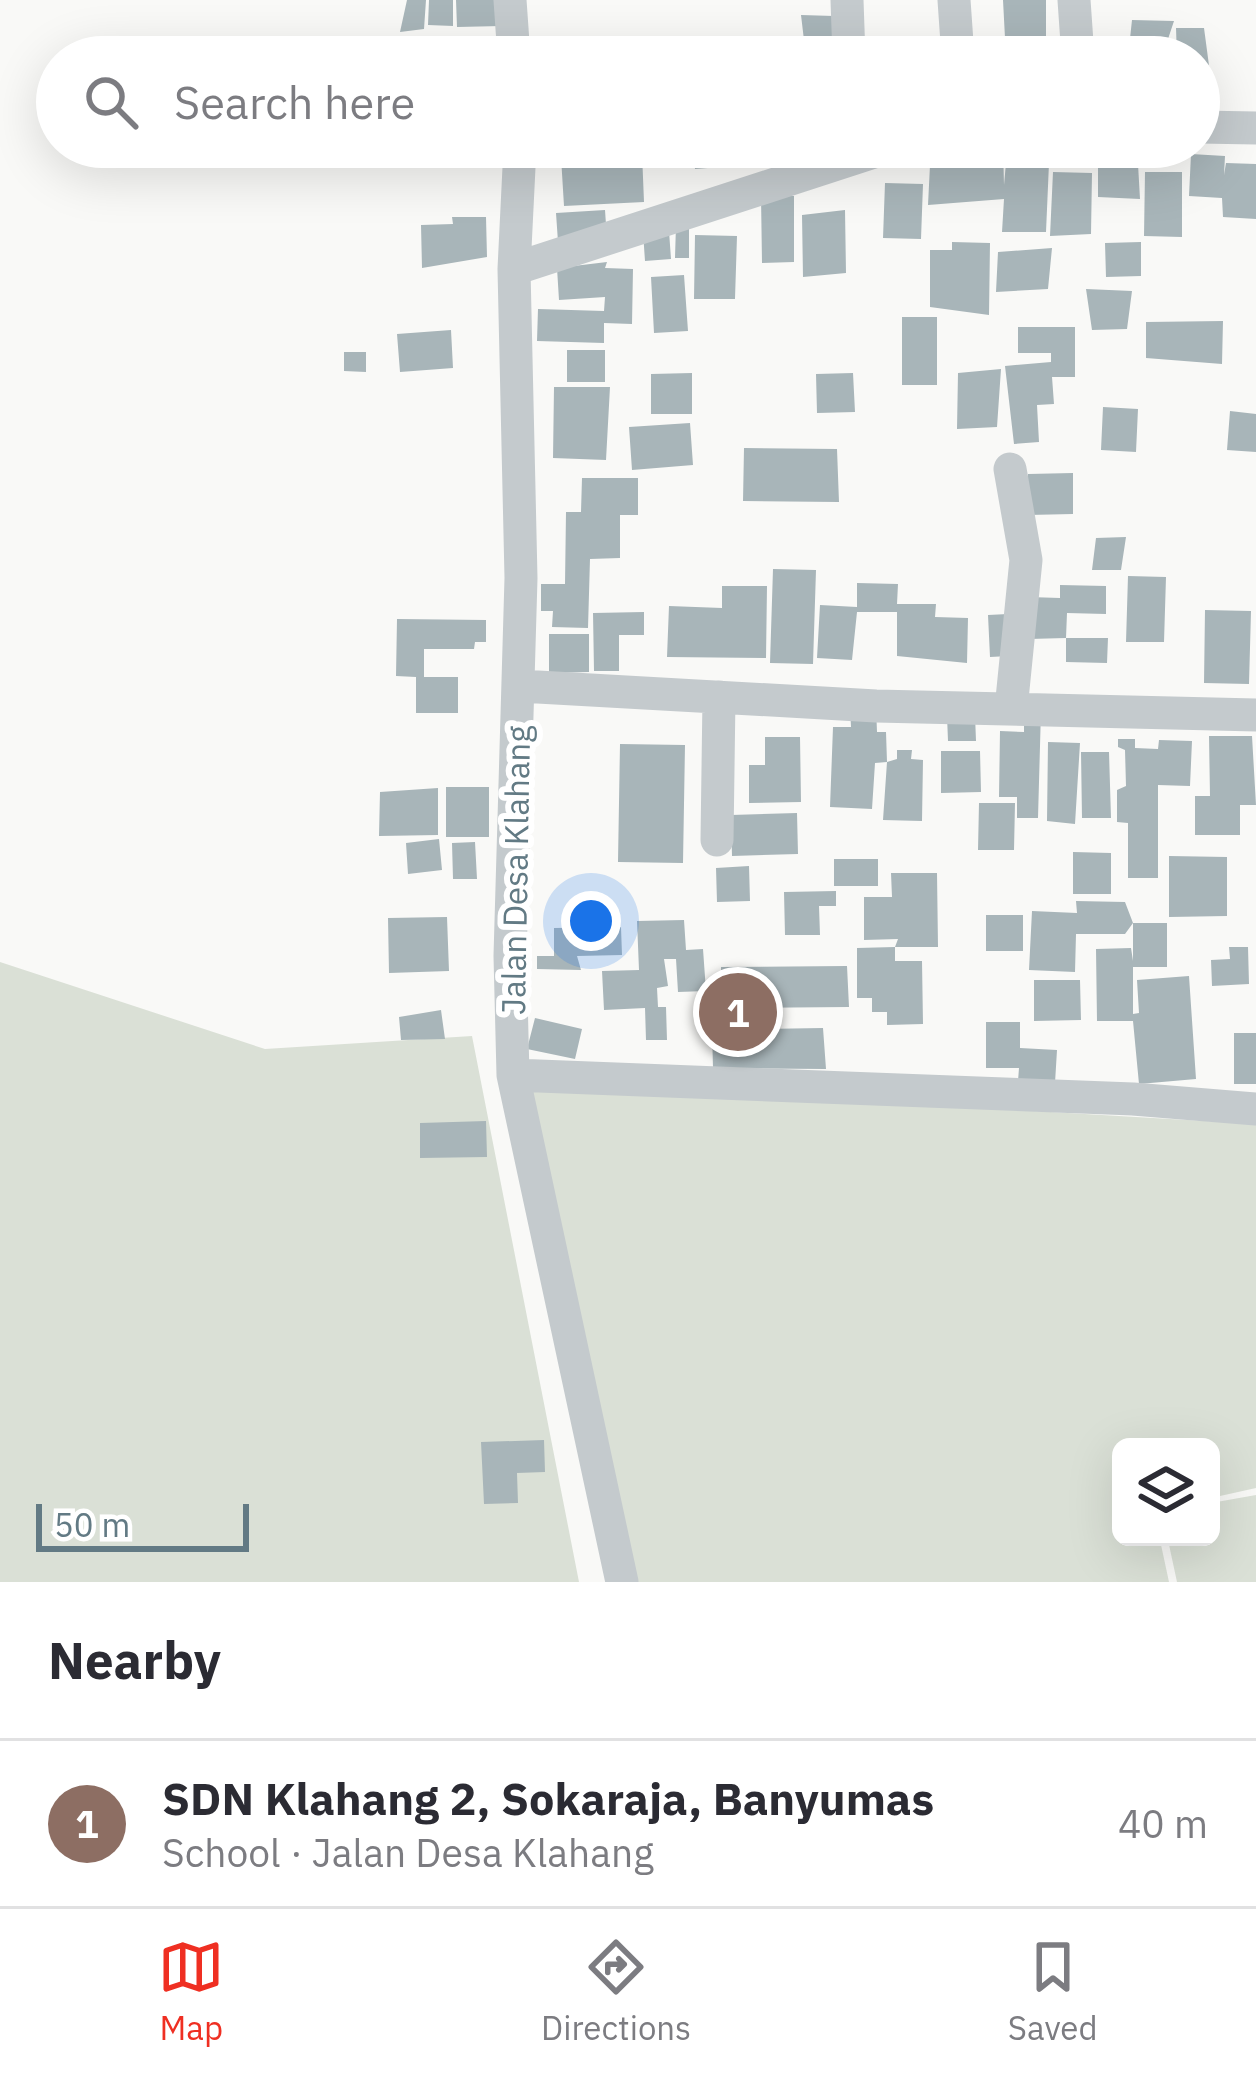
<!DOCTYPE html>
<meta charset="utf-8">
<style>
body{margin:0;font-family:"IBM Plex Sans",sans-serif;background:#f7f7f7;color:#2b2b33}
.controls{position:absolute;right:36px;bottom:36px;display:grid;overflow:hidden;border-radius:18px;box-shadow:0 12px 48px #0002}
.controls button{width:108px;height:108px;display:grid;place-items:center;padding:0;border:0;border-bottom:3px solid #e1e1e2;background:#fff;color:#2b2b33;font:60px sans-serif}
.scale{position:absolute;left:36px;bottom:30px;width:213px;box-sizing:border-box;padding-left:12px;border:6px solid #627a84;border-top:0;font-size:33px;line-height:42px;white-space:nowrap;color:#627a84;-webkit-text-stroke:9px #fff;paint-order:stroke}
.you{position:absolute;left:591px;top:921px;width:42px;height:42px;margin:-30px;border:9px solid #fff;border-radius:50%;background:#1a73e8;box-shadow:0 0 0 18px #1a73e833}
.badge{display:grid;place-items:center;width:78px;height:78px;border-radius:50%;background:#ef2f22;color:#fff;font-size:39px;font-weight:700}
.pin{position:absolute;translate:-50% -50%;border:6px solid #fff;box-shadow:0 3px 12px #0006}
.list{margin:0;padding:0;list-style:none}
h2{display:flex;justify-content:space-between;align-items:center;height:156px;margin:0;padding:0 48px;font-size:51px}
h2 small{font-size:39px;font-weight:400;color:#7c7c81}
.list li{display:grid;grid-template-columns:78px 1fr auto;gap:36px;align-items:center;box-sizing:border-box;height:168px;padding:0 48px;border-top:3px solid #e1e1e2}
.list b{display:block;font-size:45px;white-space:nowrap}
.list p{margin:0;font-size:39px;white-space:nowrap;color:#7c7c81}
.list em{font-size:39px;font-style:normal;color:#7c7c81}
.icon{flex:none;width:66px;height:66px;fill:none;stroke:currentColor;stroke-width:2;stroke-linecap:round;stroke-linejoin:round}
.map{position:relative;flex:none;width:1256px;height:1582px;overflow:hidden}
.search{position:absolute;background:#fff;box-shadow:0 12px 48px #0002;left:36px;right:36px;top:36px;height:132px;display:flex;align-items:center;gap:30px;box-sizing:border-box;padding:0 42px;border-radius:66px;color:#7c7c81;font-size:45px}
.sheet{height:324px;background:#fff}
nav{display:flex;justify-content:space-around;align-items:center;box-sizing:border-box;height:168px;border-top:3px solid #e1e1e2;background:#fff;font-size:33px;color:#7c7c81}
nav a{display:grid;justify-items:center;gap:6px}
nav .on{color:#ef2f22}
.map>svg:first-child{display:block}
</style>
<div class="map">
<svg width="1256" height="1582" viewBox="0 0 1256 1582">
<rect width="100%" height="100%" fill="#f9f9f7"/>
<!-- green -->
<path fill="#dae0d6" d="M0,962L265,1049L472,1036L579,1582H0Z
M520,1081L1256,1124V1488L1211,1498V1447H1173L1169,1438L1115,1448L1121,1537L1160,1540L1169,1582H629Z
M1256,1495V1582H1177L1168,1540L1158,1537H1211V1503Z"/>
<!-- building -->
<path fill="#a8b5b9" d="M407,0H426L424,29L400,32Z
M429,0H453V26L428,25Z
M456,0H499L501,26L457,27Z
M1003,0H1046V57H1006Z
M801,15L834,16L838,57H806Z
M1132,20L1174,21L1162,57H1128Z
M1176,28H1204L1210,73L1199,76V57H1177Z
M404,36L455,39L454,57H406Z
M693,147H732L733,166L695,169Z
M966,147H1003L1004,185L1006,163H1049L1046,232H1002L1004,199L928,205L930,165L967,166Z
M642,153L644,202L564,206L561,157Z
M1191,154L1225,156L1224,175L1226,163L1256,164V219L1223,217L1222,198L1189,196Z
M1098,164H1138L1140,199L1098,197Z
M1053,172L1092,173L1091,234L1050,236Z
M1145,172H1182V237L1144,236Z
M885,183L923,184L921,239L883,238Z
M761,196H794V262L762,263Z
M605,210L607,239L558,242L556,213Z
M845,210L846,273L803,277L802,215Z
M452,217H486L487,257L422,268L421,225L453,224Z
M676,225H689V258H675Z
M669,231L671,259L645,261L643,232Z
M695,235L737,236L735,299H694Z
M952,242L990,243L989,315L930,307V250H952Z
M1141,242V276L1106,277L1105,243Z
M1052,248L1048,289L996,292L998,252Z
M607,262L605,268L633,269L632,324L604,323V343L537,341L538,309L604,311L605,297L559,300L557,268Z
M684,275L688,331L654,333L651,277Z
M1086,289L1132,291L1127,329L1092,330Z
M902,317H937V385H902Z
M1223,321L1222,364L1146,358V322Z
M1018,327H1075V377H1052L1054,404L1037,405L1039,442L1014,444L1005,366L1051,362V353H1018Z
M451,330L453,368L400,372L397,334Z
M567,350H605V382H567Z
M344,352H366V372L344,371Z
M1001,369L997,427L957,429L958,373Z
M692,373V414H651V374Z
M853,373L855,412L817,413L816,374Z
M554,387H610L606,460L553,458Z
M1103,407L1138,409L1136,452L1101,450Z
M1230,411L1256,414V452L1227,450Z
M690,423L693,465L632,470L629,427Z
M744,448L837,449L839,502L743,501Z
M1073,473V514L1028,515V474Z
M582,478H638V515H620V558L590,559L588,628L552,627L553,611H541V584H565L566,512H581Z
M1126,537L1121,570H1092L1096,538Z
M773,569L816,570L813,664L770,663Z
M1128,576L1166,577L1164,642H1126Z
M857,583L898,584L897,604H936L935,617L968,618L967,663L897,656V612H857L852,660L817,658L820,605L857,607Z
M1060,585L1106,586V614L1067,613L1066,638H1108L1107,663L1066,662V638L1029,639L1028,655L990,657L988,615L1026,613L1029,597L1060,598Z
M722,586H767L766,658L667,657L669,606L722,608Z
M1205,610L1251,611L1249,684L1204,683Z
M644,612V635H619V671H594L593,613Z
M397,619L486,620V642H475L474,649H424V677H458V713H416V677L396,676Z
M549,634H589V672L549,673Z
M876,706L877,732H886L887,762L875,763L872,809L830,807L833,727H851L850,707Z
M1024,710H1041L1038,818H1017V797H999L1000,731L1024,732Z
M975,715L976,741H948L947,716Z
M1209,736H1252L1256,805H1240V835H1195V796H1210Z
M765,737H800L801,802L749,803V765H765Z
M1118,739H1135V748L1158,749L1159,740L1192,741L1190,786L1158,785V878H1128V823L1117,822V790L1126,786L1125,750L1118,747Z
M1048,742L1080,743L1075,824L1047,821Z
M620,744L685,745L683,863L618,862Z
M897,750H912L911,759L923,760L922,821L883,820L887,762L897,759Z
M941,751H980L981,792L941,793Z
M1081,752H1109L1111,818H1082Z
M446,787H489V837H446Z
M438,788V835L379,836L380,792Z
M979,803H1015L1014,850H978Z
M797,813L798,854L732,856L731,815Z
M439,839L442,870L408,874L406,843Z
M475,842L477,879H453L452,843Z
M1073,852L1111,853V894H1073Z
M1169,856L1227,857V916L1169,917Z
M834,859H878V886H834Z
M749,866L750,901L717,902L716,868Z
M891,873H937L938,947H895V961H922L923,1024L887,1025V1012H872V998H857V948L895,947L898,939L864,940V897H892Z
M836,891V906H819L820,935H785L784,892Z
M1076,901L1125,902L1133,923L1125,934H1076L1075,972L1029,970L1032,911L1077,913Z
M986,915H1023V951H986Z
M447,917L449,971L389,973L388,918Z
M684,920L686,950L703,949L706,991L678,992L676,959H664L668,986L657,988L658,1007H666L667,1040H646L645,1008L604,1010L602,971L639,970L637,921Z
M1133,923H1167V967H1133V1014L1139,1013L1137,980L1189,976L1196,1079L1139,1084L1133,1021H1097L1096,949L1131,948L1133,961Z
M621,927L622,955L577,956L581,970L537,969V956H554V928Z
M1229,947H1248L1249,984L1212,986L1211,960L1230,959Z
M847,966L849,1007L721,1008V967Z
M1034,980H1080L1081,1020L1034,1021Z
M441,1010L445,1039L401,1040L399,1017Z
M535,1018L582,1029L575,1059L527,1049Z
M986,1022H1020V1048L1057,1050L1055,1083L1018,1081L1019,1068H986Z
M823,1028L826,1069L713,1068L712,1030Z
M1234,1033H1256V1084H1234Z
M486,1121L487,1157L420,1158V1123Z
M544,1440L545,1472L517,1473L518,1503L484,1504L481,1442Z"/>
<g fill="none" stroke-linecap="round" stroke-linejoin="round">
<!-- minor -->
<path stroke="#c4cacd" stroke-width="33" d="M510,0L514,57
M847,0L849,57
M954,0L958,57
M1074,0L1078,57
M1199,127L1256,128
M520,147L514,269L521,578L510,956L513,1075L622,1582
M514,269L889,147
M1010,469L1026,560L1011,709
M520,686L876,706L1256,715
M717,840L719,697
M513,1075L1133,1099L1256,1109"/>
</g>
<g text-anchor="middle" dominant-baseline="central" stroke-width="12" stroke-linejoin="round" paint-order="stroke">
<!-- street labels -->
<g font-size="33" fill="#627a84" stroke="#fff">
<text transform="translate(515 870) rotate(-89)">Jalan Desa Klahang</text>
</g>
</g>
</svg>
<div class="controls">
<button><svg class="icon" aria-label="layers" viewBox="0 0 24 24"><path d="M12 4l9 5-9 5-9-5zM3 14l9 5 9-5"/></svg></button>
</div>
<div class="scale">50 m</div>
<div class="you"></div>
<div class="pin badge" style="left:738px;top:1012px;background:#8d6e63">1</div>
<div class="search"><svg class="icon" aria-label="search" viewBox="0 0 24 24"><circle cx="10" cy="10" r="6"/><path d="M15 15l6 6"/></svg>Search here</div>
</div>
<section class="sheet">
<h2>Nearby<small></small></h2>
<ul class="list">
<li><span class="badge" style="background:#8d6e63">1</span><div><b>SDN Klahang 2, Sokaraja, Banyumas</b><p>School · Jalan Desa Klahang</p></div><em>40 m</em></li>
</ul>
</section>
<nav>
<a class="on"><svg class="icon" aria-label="map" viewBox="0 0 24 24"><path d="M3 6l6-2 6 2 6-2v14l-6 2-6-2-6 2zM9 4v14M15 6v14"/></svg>Map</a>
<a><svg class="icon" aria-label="directions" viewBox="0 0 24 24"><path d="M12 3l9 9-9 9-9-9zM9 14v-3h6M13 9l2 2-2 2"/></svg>Directions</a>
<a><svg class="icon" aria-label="saved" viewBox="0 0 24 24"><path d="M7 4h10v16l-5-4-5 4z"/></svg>Saved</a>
</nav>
